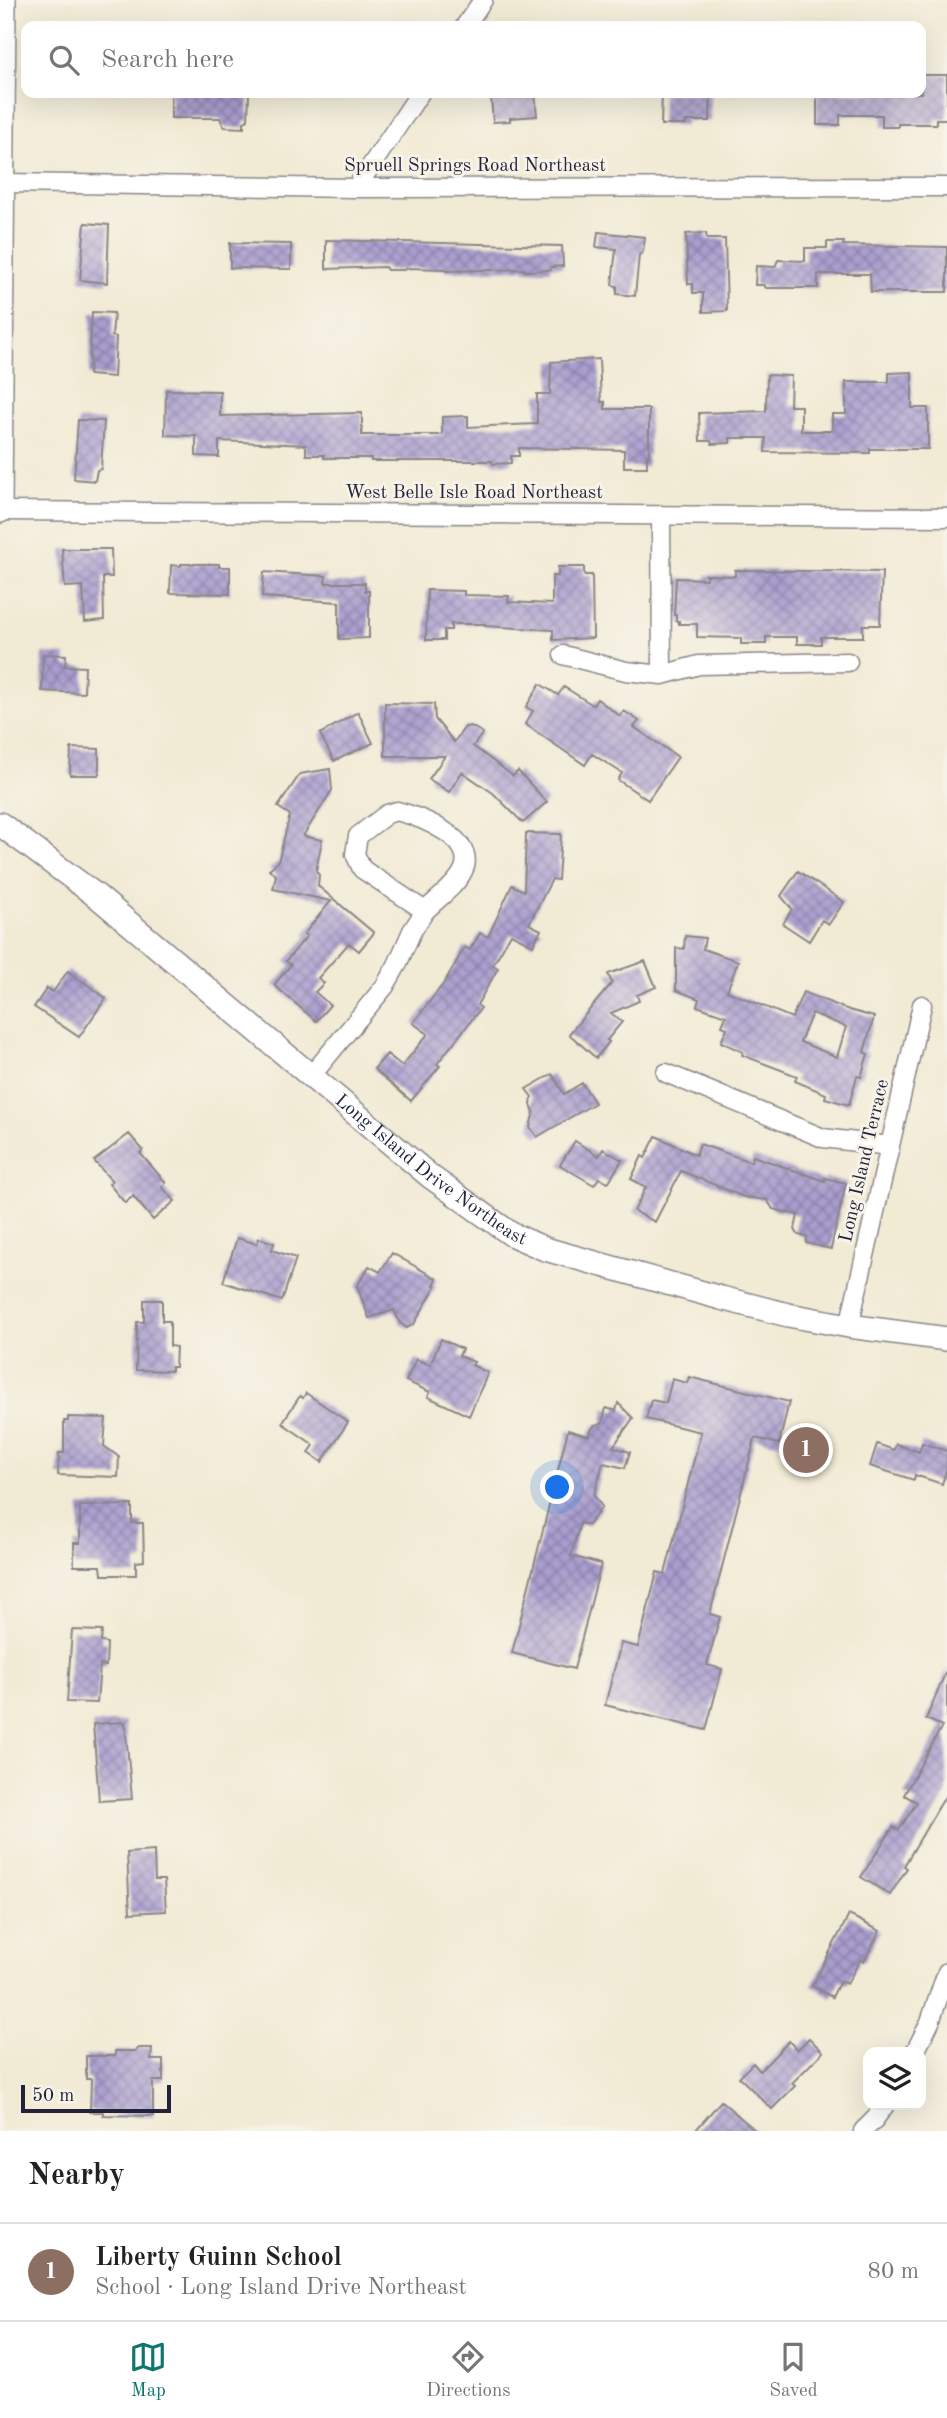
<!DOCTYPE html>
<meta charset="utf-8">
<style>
body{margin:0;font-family:"Old Standard TT",serif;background:#f6f6f6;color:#222}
.controls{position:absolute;right:21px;bottom:21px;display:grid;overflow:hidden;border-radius:14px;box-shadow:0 7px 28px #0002}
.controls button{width:63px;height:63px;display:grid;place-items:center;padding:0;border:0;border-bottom:2px solid #e0e0e0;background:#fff;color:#222;font:35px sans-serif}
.scale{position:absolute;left:21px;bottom:18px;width:150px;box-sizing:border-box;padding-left:7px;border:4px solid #22223b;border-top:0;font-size:19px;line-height:24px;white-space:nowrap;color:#22223b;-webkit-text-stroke:5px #f7f3e8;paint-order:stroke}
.you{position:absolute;left:558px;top:1488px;width:24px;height:24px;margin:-18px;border:5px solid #fff;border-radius:50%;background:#1a73e8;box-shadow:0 0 0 10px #1a73e833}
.badge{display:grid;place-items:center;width:46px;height:46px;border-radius:50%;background:#0f766e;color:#fff;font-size:23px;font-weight:700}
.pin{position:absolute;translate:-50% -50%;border:4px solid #fff;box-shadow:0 2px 7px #0006}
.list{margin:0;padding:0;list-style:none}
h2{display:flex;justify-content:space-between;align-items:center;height:91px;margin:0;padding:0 28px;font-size:30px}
h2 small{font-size:23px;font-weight:400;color:#767676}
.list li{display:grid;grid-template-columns:46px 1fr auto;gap:21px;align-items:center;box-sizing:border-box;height:98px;padding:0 28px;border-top:2px solid #e0e0e0}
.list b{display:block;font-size:26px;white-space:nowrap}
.list p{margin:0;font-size:23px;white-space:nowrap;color:#767676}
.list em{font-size:23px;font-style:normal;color:#767676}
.icon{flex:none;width:38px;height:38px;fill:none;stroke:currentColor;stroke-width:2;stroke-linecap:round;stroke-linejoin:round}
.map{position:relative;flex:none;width:947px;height:2131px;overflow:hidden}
.search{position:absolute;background:#fff;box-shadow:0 7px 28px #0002;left:21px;right:21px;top:21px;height:77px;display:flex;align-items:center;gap:18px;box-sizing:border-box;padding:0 24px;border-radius:14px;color:#767676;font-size:26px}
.sheet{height:189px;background:#fff}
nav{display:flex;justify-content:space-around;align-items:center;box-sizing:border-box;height:98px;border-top:2px solid #e0e0e0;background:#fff;font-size:19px;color:#767676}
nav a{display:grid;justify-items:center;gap:4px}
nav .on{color:#0f766e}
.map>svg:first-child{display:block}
</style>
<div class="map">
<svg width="947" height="2131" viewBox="0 0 947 2131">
<defs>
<pattern id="building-cross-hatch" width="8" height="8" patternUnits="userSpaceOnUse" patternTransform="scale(1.75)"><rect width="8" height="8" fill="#aa9ecf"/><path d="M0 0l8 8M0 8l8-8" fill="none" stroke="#8a80a9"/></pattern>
</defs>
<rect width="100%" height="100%" fill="#f7f3e8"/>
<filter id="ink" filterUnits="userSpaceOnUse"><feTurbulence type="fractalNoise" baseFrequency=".0143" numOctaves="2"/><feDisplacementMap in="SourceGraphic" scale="14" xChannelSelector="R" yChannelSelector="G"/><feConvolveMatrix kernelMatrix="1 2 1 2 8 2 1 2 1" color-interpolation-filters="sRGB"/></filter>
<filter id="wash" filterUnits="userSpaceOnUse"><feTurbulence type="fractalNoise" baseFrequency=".00686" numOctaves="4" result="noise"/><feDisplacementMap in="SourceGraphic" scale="28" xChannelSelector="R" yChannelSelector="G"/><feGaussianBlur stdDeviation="1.57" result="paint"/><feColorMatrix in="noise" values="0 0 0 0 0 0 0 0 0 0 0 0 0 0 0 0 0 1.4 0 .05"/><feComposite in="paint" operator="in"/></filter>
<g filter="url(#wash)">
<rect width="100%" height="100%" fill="#f1ead4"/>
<g id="blocks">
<!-- building -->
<path fill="url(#building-cross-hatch)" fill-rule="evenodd" d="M921,75H947V119H936V124H898V127H882V115H840V125H817V93H921Z
M171,93H249L248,120L244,122V128L224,127L220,118H171Z
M662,93H711L710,121H686V125H661Z
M535,94L537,116L510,118V121L493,122L491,96Z
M85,223L109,225L107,283L80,280Z
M598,232L645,237L643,252L639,255L635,296L617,294V286L612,285L616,249L596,247Z
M706,233L707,239H725L727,311L703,312V293H693V284H688L686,234Z
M326,240L562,246L563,266L551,267V270L524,271V269L446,271V269L407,268L404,270H387L385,267L326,269Z
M827,242H844L843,245L947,247V292H871L870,274H818V288H766L764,285H755L756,266L775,267L778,260L805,261V248H827Z
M230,243L291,244V269L230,268Z
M92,312L114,313L112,336L116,337L114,377L89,375Z
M599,359L601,402H605V409H649V455H647V467H624V450L578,449L519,448V456H511V463L493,464L492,461H371V458H324V455H306V445L219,441V457L196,456V436L165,435L166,390L220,391V416L362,413V435H442V417L468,416V427L537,424V394H550L551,362Z
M912,372V408H928V449H870V453L765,452L766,438H730V443L712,444L711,441H700L699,413L766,411L767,375L791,376L790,406H801V431H832V414H846V382H889V373Z
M78,420L104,421L101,469L97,470L95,481L74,479Z
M62,549H111L112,577H103L104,620L85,622L83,586L65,587Z
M181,564H219V567H230V594L170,593L171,565L181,566Z
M558,567H584V575H592L593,638L553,640V630L485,626V624H451V630H444V640H426L427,590L464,591V595L509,596L508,602L552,604V576H558Z
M735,570L882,572L880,625H863V637H821V644H797V637H766V644H741V638L697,637V624H679V621H676V615H674L676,578L706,579V575L735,576Z
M264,572L326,576L325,583H365V591H369V638L339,639V602L262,597Z
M43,654L66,655L65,666L85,667L84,693L42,691Z
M540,684L558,695L564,687L593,705L597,699L620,716L624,711L639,721L634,727L678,757L648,800L618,780L622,773L592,754L585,765L525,724L533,711L526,707Z
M385,703L434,704L435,719L454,742L465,727L471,726L483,733L473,746L513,776L518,771L547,802L523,823L493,793L462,772L449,792L429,779L445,756H385Z
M358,712L373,743L334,761L320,734Z
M71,748L99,749V775H70Z
M330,769L332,790L303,836L322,840L316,871L319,875L318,886L374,933L359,951L349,943L318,978L324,983L315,992L330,1005L316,1021L274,985L291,965L286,961L307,936L304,934L331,901L273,889L276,875L269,869L278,862L290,815L278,807L300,774Z
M526,833L561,834L558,880L552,879L529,924L541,930L533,945L511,934L493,965L498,968L477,1005L481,1008L437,1064L440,1066L411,1101L374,1069L387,1054L402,1066L428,1034L413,1023L444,983L465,947L470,950L480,933L488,937L512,885L524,891Z
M798,871L844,902L829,924L822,920L809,941L783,924L792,909L781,896Z
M685,936L705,938L703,949L738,961L727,991L792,1018L803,992L849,1010L874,1017L864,1052L868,1054L861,1077L857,1076L849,1105L825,1098L826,1094L795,1081L797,1076L742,1055L743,1052L721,1042L727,1028L722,1026L726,1016L697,1006L699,999L676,990V948L684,949ZM812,1013L846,1027L837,1057L800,1042Z
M645,961L656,987L637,995L639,1001L611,1013L622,1022L607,1040L609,1042L596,1058L569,1034L612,983L608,974Z
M68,971L106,998L79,1037L34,1007L47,988L53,992Z
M552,1074L564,1094L582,1083L595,1103L537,1137L530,1127L534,1111L531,1105L532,1097L526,1089Z
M129,1134L143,1150L140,1153L166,1183L162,1187L175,1201L153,1220L133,1196L125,1203L109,1184L112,1181L94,1161Z
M656,1136L696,1155L700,1144L751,1162L753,1156L825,1181V1178L846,1183L831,1249L806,1243L807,1237L798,1235L795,1229L798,1215L773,1209L767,1200L744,1197L681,1171L655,1222L634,1211L646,1187L631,1179L642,1156L645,1158Z
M575,1141L599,1156L603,1149L622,1160L608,1183L599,1178L594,1185L560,1165Z
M237,1238L257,1244L259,1238L274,1243L272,1250L296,1258L282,1301L223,1282Z
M392,1253L437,1279L434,1285L436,1286L414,1324L407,1328L400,1323L394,1310L369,1318L357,1286L369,1266L380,1272Z
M144,1300H162V1321H170V1346L176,1347L175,1367H171V1371L136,1370L137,1322H144Z
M441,1339L462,1349L459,1356L474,1362L472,1365L488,1373L469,1416L428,1397L430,1392L406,1381L416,1359L430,1365Z
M689,1377L789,1402L779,1444L755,1438L710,1614L720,1617L707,1665L722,1669L706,1730L605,1705L621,1643L638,1647L657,1572L665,1574L701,1432L646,1419L651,1400L666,1403L672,1379L687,1383Z
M306,1393L348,1422L322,1462L309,1453L314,1445L282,1423L300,1396L303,1398Z
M618,1403L633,1418L613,1447L630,1452L625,1468L603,1463L594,1495L602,1507L588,1525L580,1523L571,1556L601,1564L574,1669L512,1653L568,1430L588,1436L594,1426L602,1424L606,1408L616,1411Z
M68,1417L106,1418L104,1446L119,1457L118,1477L58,1475L59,1453H64V1421H68Z
M922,1443L947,1451V1468L942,1484L915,1475L914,1480L870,1466L877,1444L894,1450L896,1444L919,1452Z
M132,1505V1523H143L144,1561L136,1562V1575H102L101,1566H74V1543H80V1506Z
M72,1630L102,1631L101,1642L107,1643L106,1666L100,1665L97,1703L67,1702Z
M947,1669V1793L904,1866L907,1868L890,1895L861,1877L893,1827L899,1830L917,1802L904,1795L942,1726L926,1719Z
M125,1722L132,1799L99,1801L93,1724Z
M154,1851L155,1880H164L166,1911L130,1913L127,1853Z
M849,1915L880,1931L864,1961L860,1960L847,1984L840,1981L832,1997L812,1986Z
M809,2038L823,2052L792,2083L795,2086L772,2109L739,2077L753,2063L760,2071L789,2041L797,2050Z
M139,2048H152L151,2060H163V2081H153V2116L103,2115V2112H90L91,2079H86V2056H115V2051H135Z
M721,2101L756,2131H695Z"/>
</g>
</g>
<g filter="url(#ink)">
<use href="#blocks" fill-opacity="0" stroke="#8a8688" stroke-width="2"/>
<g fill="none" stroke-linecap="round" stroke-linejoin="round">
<defs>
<path id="minor" d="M465,26L483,0
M3,183L356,188L947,187
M356,188L420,93
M0,511L947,517
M661,515L662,675
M563,655L626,671L662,675L699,665L848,662
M397,811C420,817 479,839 463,871C456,886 437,899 425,911L362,869L355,854L358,836L387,814Z
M666,1073L823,1138L890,1146
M311,1076L385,986L397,965L412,931L425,911
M849,1326L922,1005
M915,2052L930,2022L947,1972
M863,2131L874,2120L885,2105"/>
<g id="tertiary">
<path d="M0,511L4,0"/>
<path id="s1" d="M0,824L98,897L431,1177L511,1234L545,1249L721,1298L788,1315L849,1326L947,1339"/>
</g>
</defs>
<!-- minor casing -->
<use href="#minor" stroke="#8a8688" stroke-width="21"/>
<!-- tertiary casing -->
<use href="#tertiary" stroke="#8a8688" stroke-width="26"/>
<!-- minor -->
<use href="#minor" stroke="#fff" stroke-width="18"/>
<!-- tertiary -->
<use href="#tertiary" stroke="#fff" stroke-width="23"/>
</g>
</g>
<g text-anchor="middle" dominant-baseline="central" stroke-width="6" stroke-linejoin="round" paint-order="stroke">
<!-- street labels -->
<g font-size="19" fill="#22223b" stroke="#f7f3e8">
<text x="475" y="166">Spruell Springs Road Northeast</text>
<text x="474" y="493">West Belle Isle Road Northeast</text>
<text transform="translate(865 1161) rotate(-77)">Long Island Terrace</text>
<text stroke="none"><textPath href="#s1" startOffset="553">Long Island Drive Northeast</textPath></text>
</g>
</g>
</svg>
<div class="controls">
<button><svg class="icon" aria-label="layers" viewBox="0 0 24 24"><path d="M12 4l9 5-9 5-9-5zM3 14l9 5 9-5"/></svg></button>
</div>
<div class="scale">50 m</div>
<div class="you"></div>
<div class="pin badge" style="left:806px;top:1450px;background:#8d6e63">1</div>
<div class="search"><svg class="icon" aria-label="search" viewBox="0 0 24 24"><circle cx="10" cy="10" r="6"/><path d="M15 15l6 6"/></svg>Search here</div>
</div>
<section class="sheet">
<h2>Nearby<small></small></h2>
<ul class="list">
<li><span class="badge" style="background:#8d6e63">1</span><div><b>Liberty Guinn School</b><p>School · Long Island Drive Northeast</p></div><em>80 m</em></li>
</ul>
</section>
<nav>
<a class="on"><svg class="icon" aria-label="map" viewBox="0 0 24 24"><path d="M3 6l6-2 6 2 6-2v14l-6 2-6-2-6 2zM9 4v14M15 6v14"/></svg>Map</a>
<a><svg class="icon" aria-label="directions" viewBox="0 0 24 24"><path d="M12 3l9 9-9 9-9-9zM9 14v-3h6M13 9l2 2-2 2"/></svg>Directions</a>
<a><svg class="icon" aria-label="saved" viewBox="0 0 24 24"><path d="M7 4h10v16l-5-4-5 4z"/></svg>Saved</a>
</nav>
